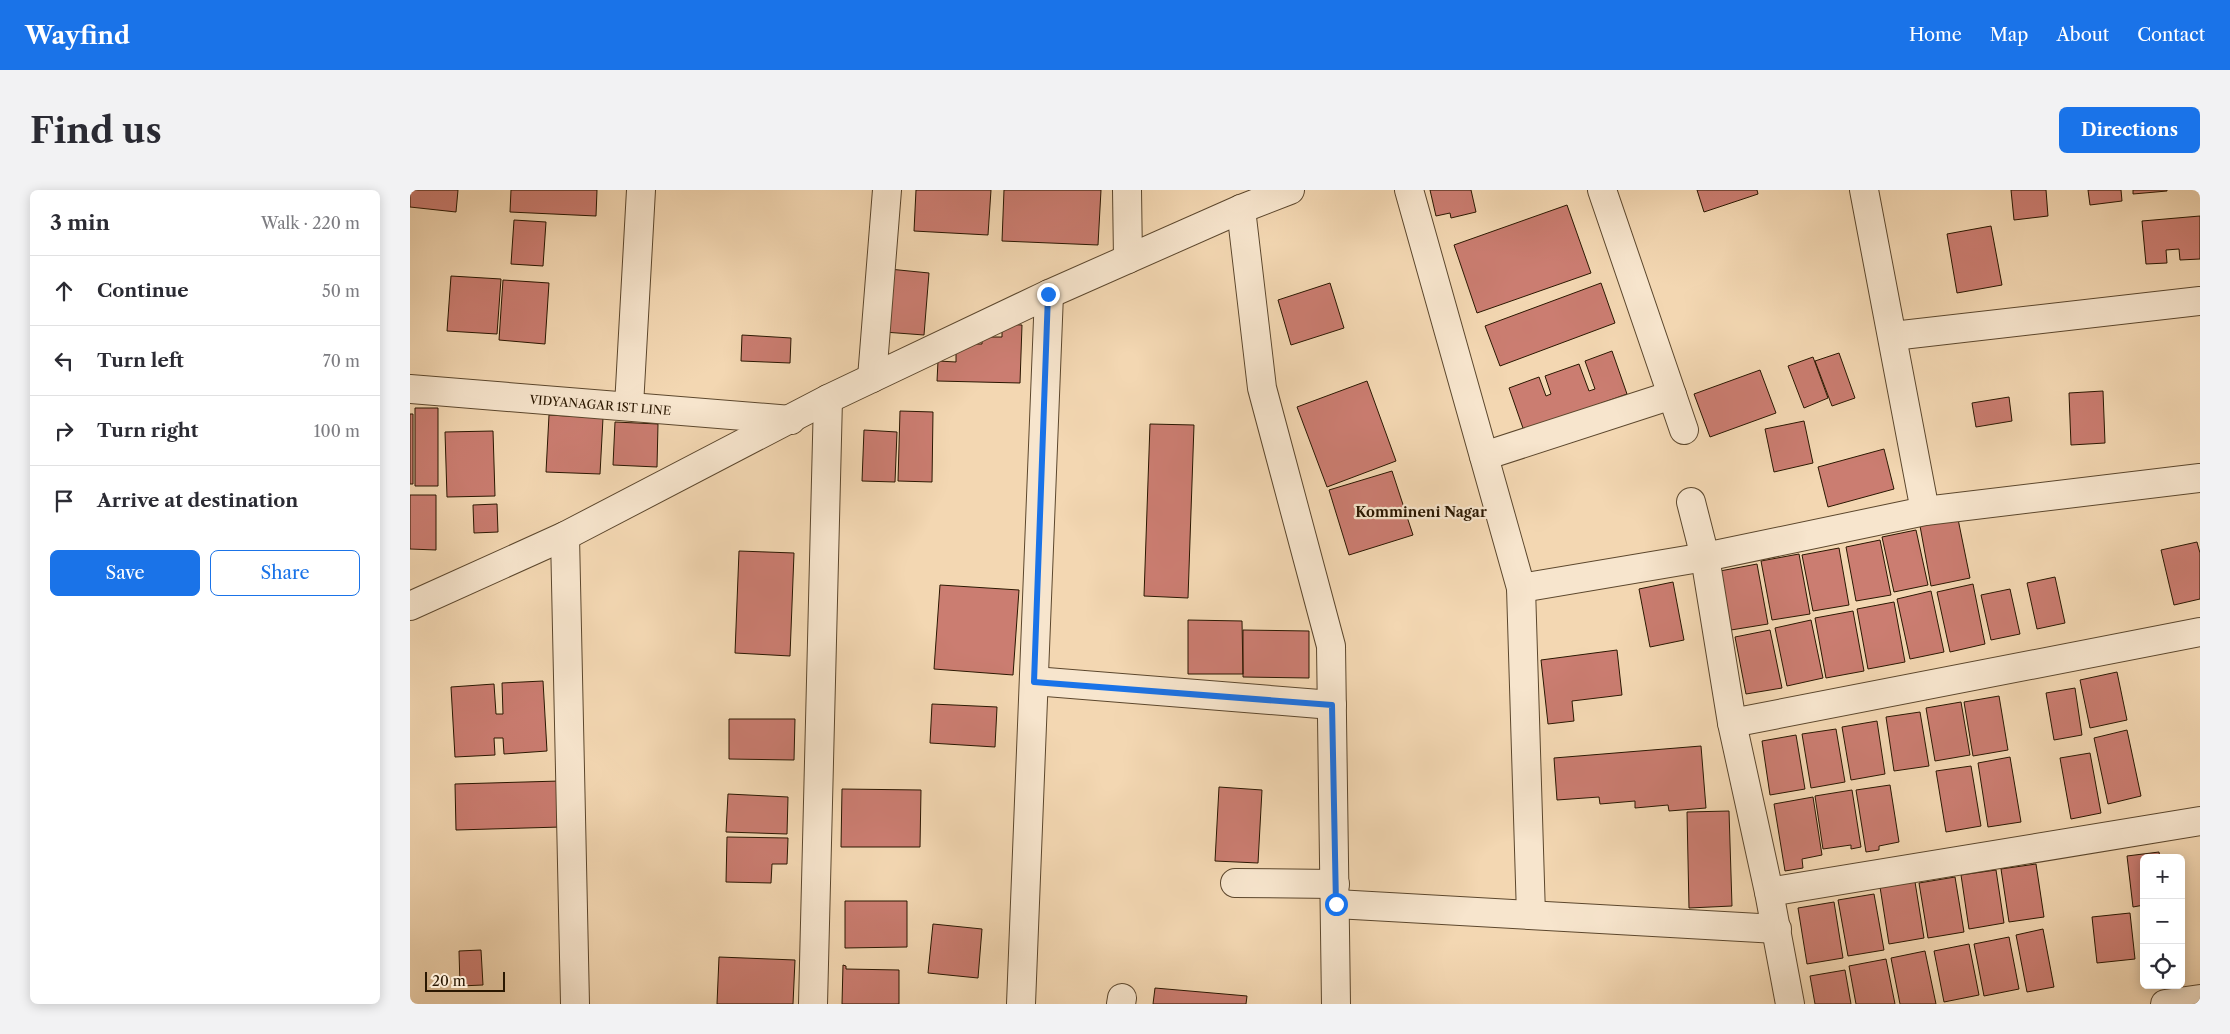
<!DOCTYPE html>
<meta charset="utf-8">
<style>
body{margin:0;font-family:"Libre Caslon Text",serif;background:#f2f2f3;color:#2b2b33}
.controls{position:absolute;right:15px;bottom:15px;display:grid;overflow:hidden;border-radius:8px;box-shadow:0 2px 12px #0003}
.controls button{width:45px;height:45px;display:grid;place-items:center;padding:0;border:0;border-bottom:1px solid #e1e1e2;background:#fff;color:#2b2b33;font:25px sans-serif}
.scale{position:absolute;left:15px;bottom:12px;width:80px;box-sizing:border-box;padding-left:5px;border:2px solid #2a1701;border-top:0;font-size:14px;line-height:18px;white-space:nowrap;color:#2a1701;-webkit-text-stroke:4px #f7e5cd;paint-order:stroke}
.stop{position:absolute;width:15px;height:15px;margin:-11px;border:4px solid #1a73e8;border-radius:50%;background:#fff}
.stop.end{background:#1a73e8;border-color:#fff;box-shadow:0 1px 5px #0008}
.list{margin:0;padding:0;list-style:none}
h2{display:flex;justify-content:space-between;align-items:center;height:65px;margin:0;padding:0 20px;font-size:21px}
h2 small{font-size:16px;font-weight:400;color:#7c7c81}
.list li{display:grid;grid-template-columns:32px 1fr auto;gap:15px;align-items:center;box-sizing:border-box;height:70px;padding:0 20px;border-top:1px solid #e1e1e2}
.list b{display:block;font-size:19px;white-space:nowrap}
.list em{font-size:16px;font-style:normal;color:#7c7c81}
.actions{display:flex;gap:10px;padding:15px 20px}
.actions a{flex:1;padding:11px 0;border:1px solid #1a73e8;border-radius:8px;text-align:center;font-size:18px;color:#1a73e8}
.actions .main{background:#1a73e8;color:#fff}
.icon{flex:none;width:28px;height:28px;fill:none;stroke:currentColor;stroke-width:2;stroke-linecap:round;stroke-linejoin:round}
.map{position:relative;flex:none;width:1790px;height:814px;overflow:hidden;border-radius:8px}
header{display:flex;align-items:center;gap:30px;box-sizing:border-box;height:70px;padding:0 25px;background:#1a73e8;color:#fff}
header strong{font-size:24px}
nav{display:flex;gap:28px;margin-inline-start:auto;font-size:18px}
.intro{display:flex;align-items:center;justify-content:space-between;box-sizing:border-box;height:120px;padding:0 30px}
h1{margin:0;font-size:35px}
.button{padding:12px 22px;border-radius:8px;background:#1a73e8;color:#fff;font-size:18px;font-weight:700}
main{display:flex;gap:30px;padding:0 30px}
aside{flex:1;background:#fff;border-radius:8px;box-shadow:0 2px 12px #0003}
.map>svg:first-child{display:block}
</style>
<header>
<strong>Wayfind</strong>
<nav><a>Home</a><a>Map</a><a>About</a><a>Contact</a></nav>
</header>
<div class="intro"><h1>Find us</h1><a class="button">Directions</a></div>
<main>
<aside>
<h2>3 min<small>Walk · 220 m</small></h2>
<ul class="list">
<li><svg class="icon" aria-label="ahead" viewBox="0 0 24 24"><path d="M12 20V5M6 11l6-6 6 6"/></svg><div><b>Continue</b></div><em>50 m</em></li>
<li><svg class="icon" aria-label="left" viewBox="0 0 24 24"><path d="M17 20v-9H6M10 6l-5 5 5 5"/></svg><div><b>Turn left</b></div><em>70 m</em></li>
<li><svg class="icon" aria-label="right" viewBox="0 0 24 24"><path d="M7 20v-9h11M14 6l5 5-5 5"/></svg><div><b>Turn right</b></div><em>100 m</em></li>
<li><svg class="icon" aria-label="arrive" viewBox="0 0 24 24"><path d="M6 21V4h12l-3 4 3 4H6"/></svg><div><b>Arrive at destination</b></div></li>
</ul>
<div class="actions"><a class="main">Save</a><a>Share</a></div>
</aside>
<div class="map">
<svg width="1790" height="814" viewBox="0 0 1790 814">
<rect width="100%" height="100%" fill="#f3d7b2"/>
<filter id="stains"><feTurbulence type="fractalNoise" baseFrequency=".004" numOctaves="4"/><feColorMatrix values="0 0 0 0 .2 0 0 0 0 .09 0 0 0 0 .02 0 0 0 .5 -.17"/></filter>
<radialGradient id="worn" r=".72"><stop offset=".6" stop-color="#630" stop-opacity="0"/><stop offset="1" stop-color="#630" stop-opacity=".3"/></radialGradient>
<!-- building -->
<path fill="#cb7d71" stroke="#2a1701" d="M0,0H48L46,22L0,17Z
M101,0H187L186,26L100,22Z
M506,0H581L578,45L504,41Z
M594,0H691L688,55L592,51Z
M1020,0H1061L1066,22L1041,28L1040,23L1026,26Z
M1287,0H1347L1348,4L1294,22Z
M1601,0H1636L1638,26L1604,30Z
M1678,0H1711L1712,11L1680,15Z
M1723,0H1757V1L1723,4Z
M1157,15L1181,83L1067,123L1044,55Z
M1790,26V69L1770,70L1769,59L1756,60L1757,73L1736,74L1732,31Z
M104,30L136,32L133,76L101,74Z
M1581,36L1592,95L1547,103L1537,44Z
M479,79L519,83L514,145L474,142Z
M41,86L91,89L87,144L37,141Z
M93,90L139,93L135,154L89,150Z
M920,93L934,138L881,155L868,110Z
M1191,93L1205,133L1090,176L1075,136Z
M592,134L612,135L610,193L527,191L528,171L546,172V154H572V147H592Z
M332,145L381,148L380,173L331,171Z
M1202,161L1217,204L1114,241L1099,198L1129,187L1136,206L1141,204L1135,186L1169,174L1179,201L1185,199L1175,171Z
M1429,163L1445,208L1422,216L1405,171Z
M1403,167L1418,208L1394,218L1378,176Z
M1350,180L1366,223L1300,247L1284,204Z
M957,191L986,271L917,297L887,217Z
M1693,201L1695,253L1661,255L1659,203Z
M1599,207L1602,231L1566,237L1562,213Z
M5,218H28V296H5Z
M490,221L523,222L522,292L488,291Z
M0,224H3V294H0Z
M139,225L193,228L190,284L136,282Z
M1394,231L1403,273L1364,282L1355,239Z
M205,232L248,234L247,277L203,275Z
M740,234L784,235L778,408L734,406Z
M454,240L487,242L485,292L452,291Z
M83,241L85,306L37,307L35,242Z
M1474,259L1484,299L1418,317L1408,277Z
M982,281L1003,345L939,365L919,300Z
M0,305H26V360L0,359Z
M87,314L88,342L64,343L63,315Z
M1548,329L1560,388L1521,396L1510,336Z
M1506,340L1518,395L1484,402L1472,347Z
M1470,350L1481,405L1446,411L1436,357Z
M1787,352L1790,363V409L1764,415L1751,360Z
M1429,358L1439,415L1403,421L1392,365Z
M329,361L384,363L380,466L325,463Z
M1389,364L1400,424L1362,430L1351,371Z
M1347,374L1358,434L1321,440L1310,381Z
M1645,387L1655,433L1627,439L1617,393Z
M1263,392L1274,450L1240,457L1229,399Z
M1563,394L1575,454L1540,462L1527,402Z
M530,395L609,400L603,485L524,479Z
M1600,399L1610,444L1581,450L1571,405Z
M1521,401L1534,462L1500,469L1487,409Z
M1484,412L1495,472L1458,479L1447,419Z
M1443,421L1454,481L1416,488L1405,428Z
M778,430L832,431L833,484H778Z
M1401,430L1413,488L1377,496L1365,438Z
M833,440L899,441V488L833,487Z
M1360,440L1372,498L1336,504L1325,447Z
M1207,460L1212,505L1162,511L1164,531L1138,534L1131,470Z
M1707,482L1717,530L1680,538L1670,490Z
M133,491L137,561L94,564L93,548H84L85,565L45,567L41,497L84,494L86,524H93L92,493Z
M1665,498L1672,545L1644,550L1636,503Z
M1589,506L1598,560L1563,566L1554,512Z
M1551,512L1560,565L1525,571L1516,518Z
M522,514L587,517L585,557L520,553Z
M1510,522L1519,576L1484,581L1476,527Z
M319,529H385L384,570L319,569Z
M1467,531L1475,584L1441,590L1432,537Z
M1426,539L1435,592L1401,598L1392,544Z
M1717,540L1731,606L1698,614L1684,548Z
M1386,545L1395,599L1360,605L1352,551Z
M1291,556L1296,618L1259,621L1258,615L1225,618V611L1190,614L1189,607L1147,610L1144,568Z
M1680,563L1691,623L1661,629L1650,568Z
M1600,567L1611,632L1578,637L1568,573Z
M1561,576L1571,636L1536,642L1526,581Z
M150,591L151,637L46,640L45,594Z
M1480,595L1489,652L1469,656V660L1456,662L1446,600Z
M809,597L852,600L848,673L805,671Z
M432,599L511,600L510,657H431Z
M1442,600L1451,657L1441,659V655L1413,659L1405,606Z
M318,604L378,607L377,644L316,642Z
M1403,607L1412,665L1392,669L1393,678L1375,681L1364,614Z
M1319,621L1322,716L1279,718L1277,622Z
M317,647L378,648L377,674H362L361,693L316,692Z
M1749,662L1750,668H1734V715L1723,717L1717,666Z
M1626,674L1634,727L1599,732L1591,679Z
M1586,680L1594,733L1559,739L1551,685Z
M1545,687L1554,742L1518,748L1509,693Z
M1505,692L1514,748L1479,754L1470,697Z
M1464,704L1474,760L1438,766L1428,710Z
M435,711H497V757L435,758Z
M1424,712L1433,768L1397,774L1388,718Z
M1720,723L1725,769L1687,773L1682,727Z
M523,734L572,739L568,788L518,783Z
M1633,739L1644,797L1617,802L1606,745Z
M1599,747L1609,799L1574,806L1564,754Z
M1559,754L1569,805L1534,812L1524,761Z
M71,760L73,795L50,796L49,761Z
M1515,761L1526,814H1490L1481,768Z
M309,767L385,770L383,814H307Z
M1476,769L1485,814H1446L1439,776Z
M433,775L436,776V779L489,780V814H432Z
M1435,780L1441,814H1405L1400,786Z
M745,798L837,806L836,814H743Z"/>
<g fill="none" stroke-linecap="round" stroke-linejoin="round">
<defs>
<g id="minor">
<path d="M717,0L718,69"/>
<path d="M999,0L1111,398L1121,725"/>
<path d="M1192,0L1274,240"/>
<path d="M1454,0L1515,321"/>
<path d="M831,19L852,198L921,456L926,814"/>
<path d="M1483,146L1790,111"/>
<path d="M462,188L477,0"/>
<path id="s1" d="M0,199L381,230"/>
<path d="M219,216L231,0"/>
<path d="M1074,266L1262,205"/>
<path d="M1281,312L1295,367L1322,533L1359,702L1380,814"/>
<path d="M155,346L165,814"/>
<path d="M1111,398L1295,367L1515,321L1790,288"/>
<path d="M0,416L155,346L418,209L639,104L831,19L880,0"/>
<path d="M624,491L922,515"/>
<path d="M1322,533L1790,442"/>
<path d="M825,693L925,694"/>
<path d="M1359,702L1790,631"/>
<path d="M926,714L1367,739"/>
<path d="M403,814L418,209"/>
<path d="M611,814L639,104"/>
<path d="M711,814L712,808"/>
<path d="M1755,814L1790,809"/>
</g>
</defs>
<!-- minor casing -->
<use href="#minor" stroke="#5c472d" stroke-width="30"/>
<!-- minor -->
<use href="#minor" stroke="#f7e5cd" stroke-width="28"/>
</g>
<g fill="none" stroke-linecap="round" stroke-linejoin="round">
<!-- route -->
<path stroke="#1a73e8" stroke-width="6" d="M638,104L624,492L922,515L926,714"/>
</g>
<g text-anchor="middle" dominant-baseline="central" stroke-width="4.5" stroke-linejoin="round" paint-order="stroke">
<!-- street labels -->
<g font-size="12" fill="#2a1701" stroke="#f7e5cd">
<text stroke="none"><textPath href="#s1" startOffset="191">VIDYANAGAR 1ST LINE</textPath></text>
</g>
<!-- neighbourhood labels -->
<g font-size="14" font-weight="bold" fill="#2a1701" stroke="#f7e5cd">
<text x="1011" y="322">Kommineni Nagar</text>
</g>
</g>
<rect width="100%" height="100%" filter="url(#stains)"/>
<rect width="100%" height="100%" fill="url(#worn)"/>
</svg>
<div class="controls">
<button>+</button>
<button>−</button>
<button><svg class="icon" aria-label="locate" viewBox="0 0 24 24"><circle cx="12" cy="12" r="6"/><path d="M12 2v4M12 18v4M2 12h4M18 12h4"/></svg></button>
</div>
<div class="scale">20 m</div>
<div class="stop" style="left:926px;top:714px"></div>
<div class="stop end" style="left:638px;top:104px"></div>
</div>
</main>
